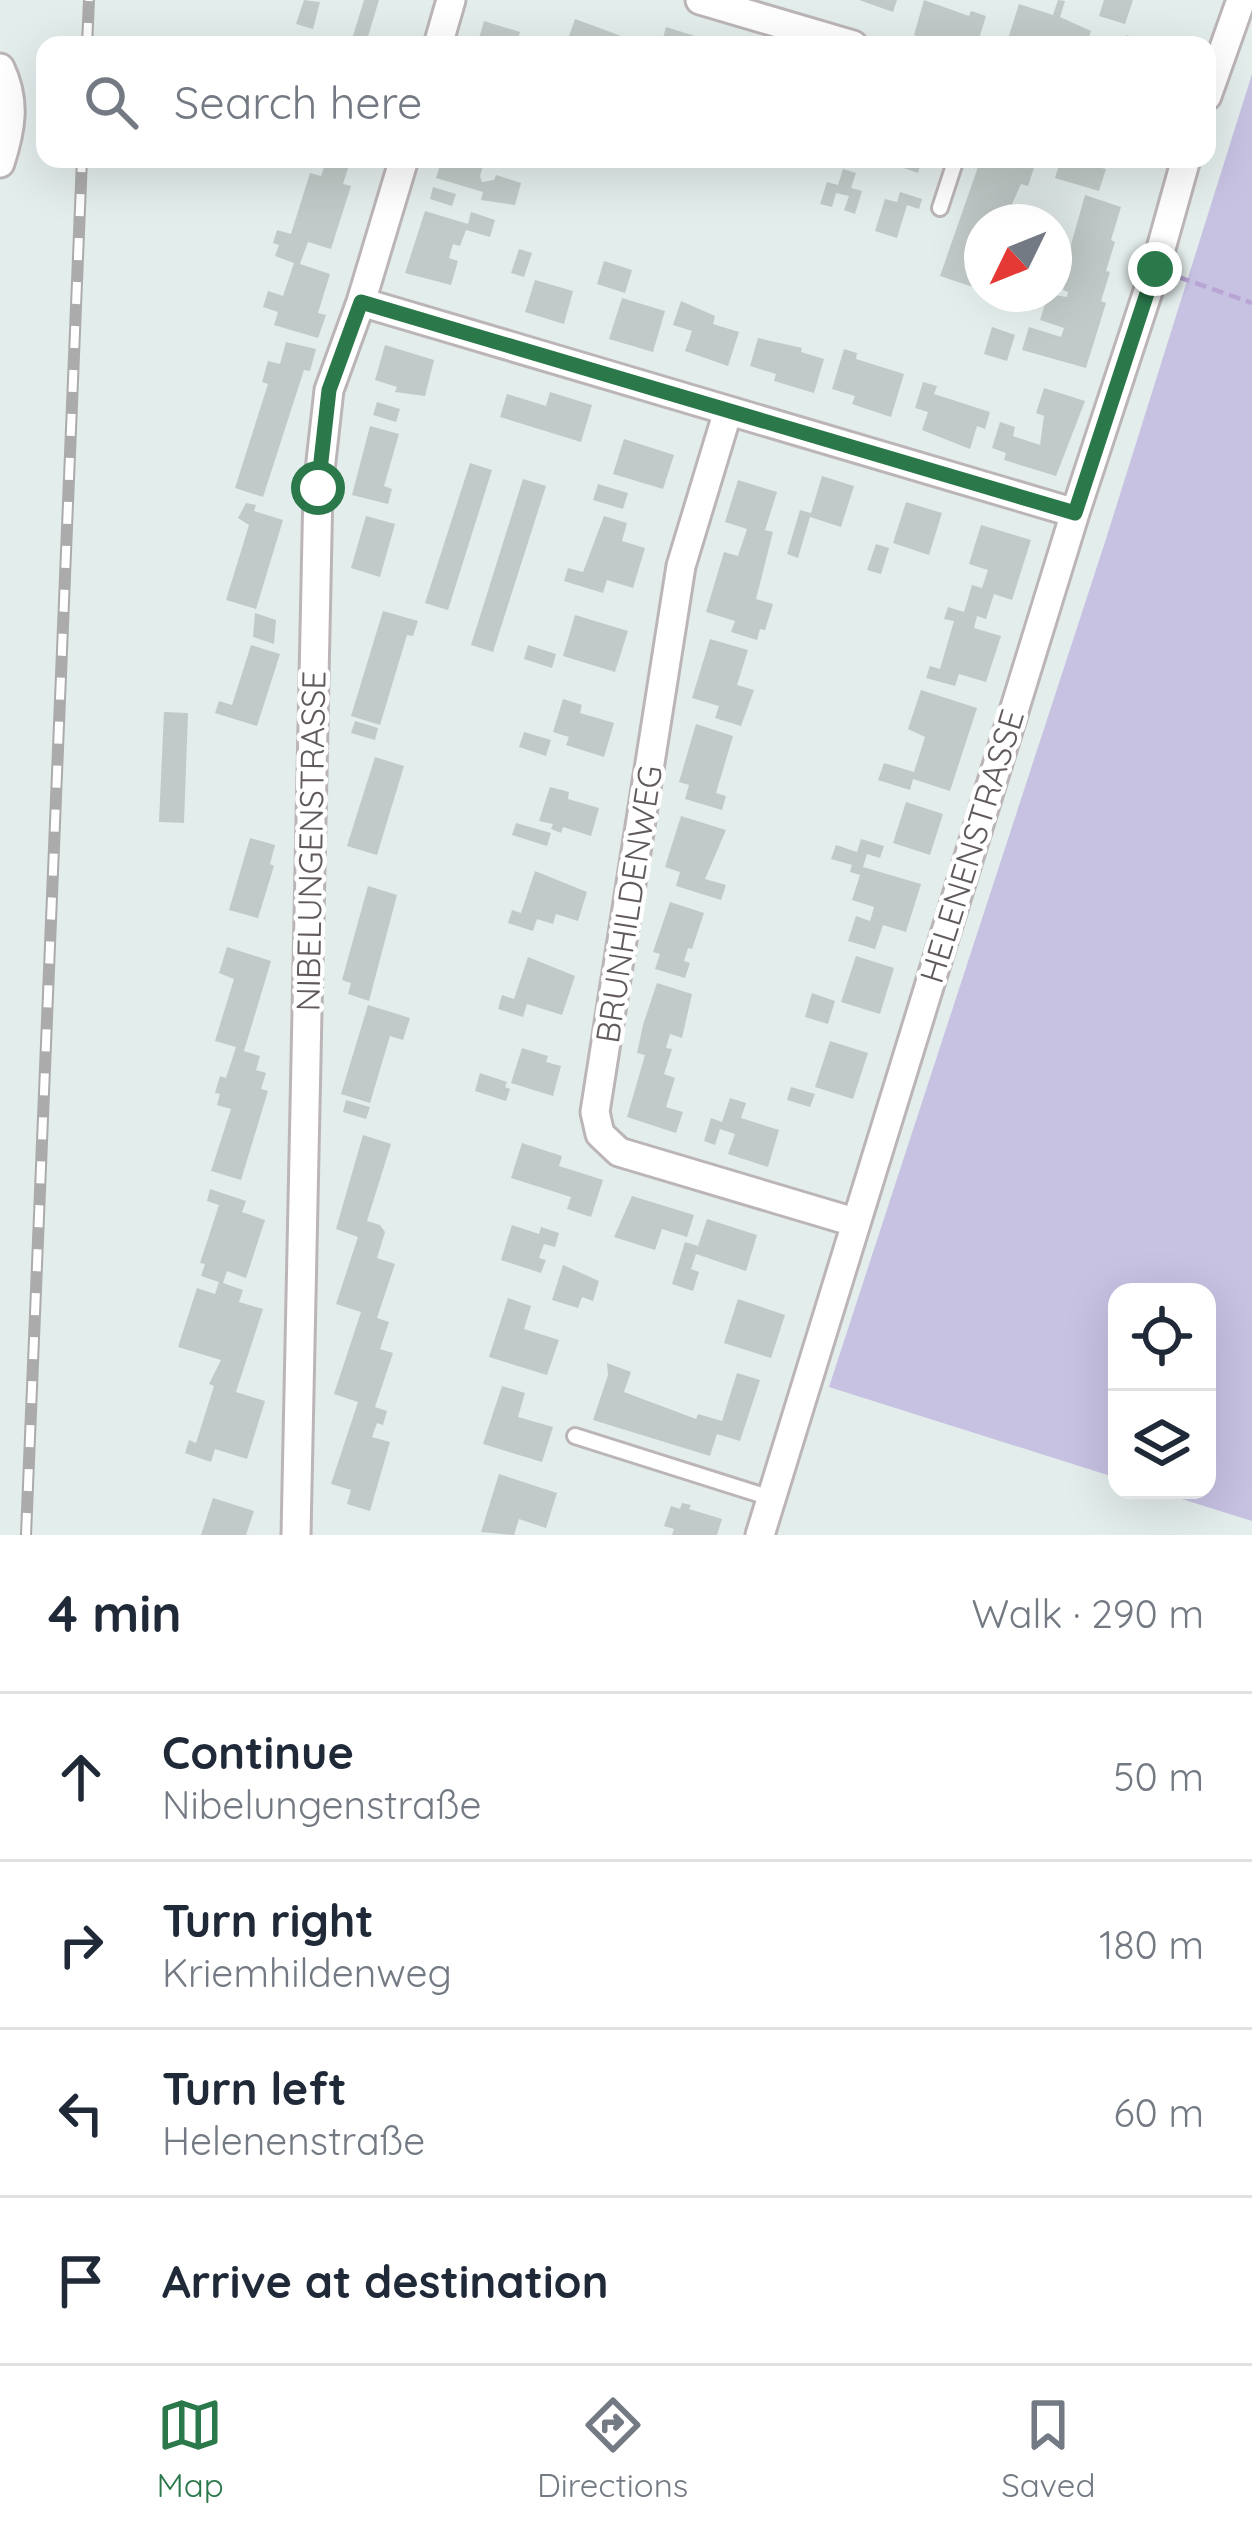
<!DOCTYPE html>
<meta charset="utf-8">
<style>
body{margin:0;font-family:Quicksand,sans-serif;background:#f2f2f3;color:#1f2937}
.controls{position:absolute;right:36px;bottom:36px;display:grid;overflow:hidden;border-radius:24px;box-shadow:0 12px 48px #0002}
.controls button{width:108px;height:108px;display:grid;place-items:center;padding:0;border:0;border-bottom:3px solid #e0e1e3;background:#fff;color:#1f2937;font:60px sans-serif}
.compass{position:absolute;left:964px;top:204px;width:108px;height:108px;border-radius:50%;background:#fff;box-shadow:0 12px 48px #0002;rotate:227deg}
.stop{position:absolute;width:36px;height:36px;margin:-27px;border:9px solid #2b794b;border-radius:50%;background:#fff}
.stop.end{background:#2b794b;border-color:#fff;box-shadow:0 3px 12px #0008}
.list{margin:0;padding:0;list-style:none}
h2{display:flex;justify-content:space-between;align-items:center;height:156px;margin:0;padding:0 48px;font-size:51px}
h2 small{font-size:39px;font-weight:400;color:#747a83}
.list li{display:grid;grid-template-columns:78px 1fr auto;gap:36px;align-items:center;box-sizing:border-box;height:168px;padding:0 48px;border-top:3px solid #e0e1e3}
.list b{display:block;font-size:45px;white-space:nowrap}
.list p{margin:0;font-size:39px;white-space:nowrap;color:#747a83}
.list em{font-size:39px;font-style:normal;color:#747a83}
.icon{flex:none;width:66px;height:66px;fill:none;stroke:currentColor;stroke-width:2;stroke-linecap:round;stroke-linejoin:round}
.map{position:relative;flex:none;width:1252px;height:1535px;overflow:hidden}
.search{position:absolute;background:#fff;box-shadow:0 12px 48px #0002;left:36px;right:36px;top:36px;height:132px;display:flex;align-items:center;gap:30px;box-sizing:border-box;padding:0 42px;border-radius:24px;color:#747a83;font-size:45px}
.sheet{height:828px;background:#fff}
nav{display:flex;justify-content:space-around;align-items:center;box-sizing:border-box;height:168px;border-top:3px solid #e0e1e3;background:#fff;font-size:33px;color:#747a83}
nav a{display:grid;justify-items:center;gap:6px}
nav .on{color:#2b794b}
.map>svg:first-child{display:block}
</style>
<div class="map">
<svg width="1252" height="1535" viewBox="0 0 1252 1535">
<rect width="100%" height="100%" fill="#e3edec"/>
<!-- green -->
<path fill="#c7c1e2" d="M1252,74V1521L1153,1490H1207V1292H1117V1478L829,1387L1106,539Z"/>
<!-- building -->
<path fill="#c1cac8" d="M304,0L320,2L313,29L296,24Z
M364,0H379L366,43L352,39Z
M859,0H897L893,12Z
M924,0L969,16L971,11L986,16L977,45H945L914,35Z
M1058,0L1065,1L1060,17L1091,31L1087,45H1006L1019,4L1053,15Z
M1104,0H1133L1125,24L1099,16Z
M575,19L624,37L622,45H566Z
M484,21L520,32L516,45H477Z
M666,27L698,37L695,45H661Z
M1126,35L1154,44V45H1123Z
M327,159L350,162L343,184L351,186L331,249L308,242L300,264L330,274L318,313L326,315L318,338L274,325L278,312L263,307L268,291L283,296L294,263L275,256L279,245L273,243L277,230L291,234L310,173L321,176Z
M442,159H485L480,176L482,182L494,180L496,175L521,183L515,205L481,200L483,192L436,178Z
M878,159H922L918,173Z
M977,159H1037L1028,186L1021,184L1004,222H982V290L940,276L977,170Z
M1061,159L1106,169L1099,191L1055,178Z
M843,169L856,173L851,188L862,191L855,214L844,210L849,196L836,193L832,207L820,204L827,182L838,185Z
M433,187L456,194L452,206L430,199Z
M900,192L922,199L919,209L907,205L897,238L875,231L885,199L897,202Z
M1085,195L1121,207L1111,240L1115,242L1106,271L1110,272L1101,301L1106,303L1086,368L1022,350L1029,327L1061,337L1064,328L1040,320L1048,294L1067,297L1068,292L1063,290L1072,261L1067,259Z
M425,211L468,224L471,212L495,220L490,237L466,230L460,246L453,244L449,258L458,261L451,285L405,273Z
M519,249L532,253L524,277L511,273Z
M604,261L632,270L625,293L597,284Z
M535,280L573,291L564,324L525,312Z
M622,298L665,311L653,352L609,339Z
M681,301L715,316L713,324L739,332L728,366L685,351L692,331L673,325Z
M992,327L1015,335L1007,361L984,354Z
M758,338L802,348L801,352L824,359L814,393L774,381L776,374L750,366Z
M286,342L316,349L310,371L304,370L263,497L235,488L268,384L262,382L268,361L280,364Z
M385,345L434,360L425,396L395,392L397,387L375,380Z
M844,349L857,353L856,359L904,374L891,417L852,404L855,396L832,389Z
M923,382L937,386L934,394L990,412L985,429L977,426L970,449L922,430L928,412L915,408Z
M1044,388L1085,401L1056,476L1004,460L1006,453L992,448L1000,422L1015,427L1013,436L1040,445L1044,416L1036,413Z
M550,392L592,405L581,442L500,417L507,394L546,406Z
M377,402L400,409L396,422L373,415Z
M370,426L399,434L384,486L392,489L388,504L352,495Z
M624,439L674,455L663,489L613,474Z
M470,463L492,470L448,610L425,603Z
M822,476L854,486L841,527L810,517L798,558L787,554L800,510L811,513Z
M523,479L546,486L493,652L471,645Z
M738,480L777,492L765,530L773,532L756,599L773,604L765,630L760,629L757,640L731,632L735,621L706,612L724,552L738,556L747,529L725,522Z
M598,484L628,493L623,509L593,500Z
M906,502L942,513L929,555L893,543Z
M246,503L256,505L254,511L283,520L256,609L226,600L249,525L238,518Z
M366,516L395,524L380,577L351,568Z
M604,516L627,523L622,541L645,548L633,588L607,580L603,593L564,581L568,568L583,572Z
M981,525L1031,540L1012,600L994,594L986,619L977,616L974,628L1001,636L986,682L959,674L955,686L926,678L930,666L940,669L954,621L944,619L948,607L964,612L972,585L982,588L988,570L969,564Z
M876,544L889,548L881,574L867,570Z
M383,611L418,621L413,636L407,635L380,725L351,716Z
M255,613L276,620L274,644L253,637Z
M575,615L628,631L615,672L563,656Z
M710,639L748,650L737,685L754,690L741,726L715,718L719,706L692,698Z
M251,645L280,654L257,726L215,713L219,701L232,705Z
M528,645L556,654L552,668L524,659Z
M921,690L977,708L950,791L913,779L910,790L878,780L884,763L914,772L925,737L908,729Z
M563,699L582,705L580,713L614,723L604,757L566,745L569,737L553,732Z
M164,712L188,713L184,823L159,822Z
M355,721L378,728L375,740L351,733Z
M696,724L733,736L716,793L726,796L722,810L685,799L689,785L679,782Z
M524,732L551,740L546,756L519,747Z
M375,757L404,766L377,855L347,846Z
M550,787L569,792L568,799L599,808L591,836L563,827L561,833L551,829L553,824L539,821Z
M906,802L943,814L930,855L893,843Z
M681,816L726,830L705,879L726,885L721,900L676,886L680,872L665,867Z
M516,823L551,833L547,846L512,835Z
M250,838L275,845L270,864L274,866L258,918L229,910Z
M861,839L884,846L880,858L867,854L863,867L921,884L906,932L883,925L875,949L848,941L856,916L870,921L874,907L852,900L860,875L850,872L852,865L831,859L836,845L857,852Z
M535,871L587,892L578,921L556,914L553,924L537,919L533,931L508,923L512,910L521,913Z
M368,886L397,895L369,1001L348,994L351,983L342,980Z
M670,902L704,913L692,949L688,948L684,961L690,963L685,978L655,969L660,954L653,952Z
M227,947L271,961L244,1051L260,1056L256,1070L266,1073L261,1089L268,1091L241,1180L211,1171L231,1109L217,1105L220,1094L215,1093L220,1076L226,1078L236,1047L215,1041L234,979L219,973Z
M856,956L894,968L880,1014L841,1002Z
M528,957L575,976L562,1015L527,1004L523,1017L498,1009L502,995L514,999Z
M657,983L692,994L682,1038L670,1034L666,1048L672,1049L664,1074L675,1078L666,1107L683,1112L676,1133L627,1117L645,1055L637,1053L643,1025Z
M812,993L835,1001L828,1024L805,1017Z
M368,1005L410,1018L403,1040L390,1036L370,1103L341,1094Z
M830,1041L868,1053L853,1099L815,1087Z
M522,1048L548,1056L546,1062L561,1066L553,1096L511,1083Z
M480,1073L507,1082L505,1087L510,1089L506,1101L475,1091Z
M791,1087L815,1094L810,1107L787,1100Z
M730,1098L746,1103L741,1118L779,1130L768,1167L728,1154L735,1134L720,1129L715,1145L704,1141L711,1118L722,1122Z
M346,1100L370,1107L366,1119L343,1112Z
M363,1135L391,1144L367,1221L380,1225L385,1232L377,1258L395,1264L377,1318L389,1322L380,1349L393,1353L375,1407L387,1411L383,1425L377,1423L372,1437L390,1442L370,1511L347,1504L351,1490L331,1484L358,1402L334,1394L361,1312L336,1304L358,1237L336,1229Z
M522,1143L562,1156L559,1166L603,1180L591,1217L567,1209L571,1197L511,1178Z
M210,1189L246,1201L242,1212L265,1220L246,1278L227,1271L223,1283L243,1290L239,1302L263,1309L236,1392L265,1401L247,1459L215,1449L211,1462L185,1453L189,1440L196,1443L214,1386L209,1384L221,1360L178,1347L197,1288L215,1294L219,1282L201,1276L205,1264L200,1263L219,1205L207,1201Z
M632,1196L694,1215L687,1237L662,1229L655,1250L614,1237Z
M707,1219L757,1235L746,1271L696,1254L691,1269L699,1272L693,1291L672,1284L685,1242L698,1246Z
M512,1225L539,1234L541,1227L559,1233L555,1247L544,1244L539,1258L546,1260L541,1273L501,1260Z
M563,1265L599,1281L593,1301L582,1297L578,1308L552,1300Z
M508,1298L531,1306L524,1329L559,1340L547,1375L489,1357Z
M738,1299L785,1315L771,1358L724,1343Z
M607,1363L631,1372L624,1392L696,1419L698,1414L722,1421L737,1373L760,1380L740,1441L717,1434L710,1456L593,1420L608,1375Z
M502,1386L525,1393L518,1417L553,1427L542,1462L483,1444Z
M499,1474L557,1493L546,1528L519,1519L514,1535L481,1532Z
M213,1498L254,1511L246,1535H201Z
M682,1503L691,1505L689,1509L722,1519L717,1535H672L674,1529L664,1526L671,1506L680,1509Z"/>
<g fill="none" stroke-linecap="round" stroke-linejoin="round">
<defs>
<path id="lane" d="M940,208L956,159
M575,1436L771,1498"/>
<path id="street" d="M700,0L853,45
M438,45L451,0
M0,68C16,101 11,129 0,163
M1207,96L1241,0
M361,302L1075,513
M728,411L681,566L595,1112L600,1134L619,1152L854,1222
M296,1535L318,488L329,390L361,302L404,159
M760,1535L1075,513L1155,270L1186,159"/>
</defs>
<!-- lane casing -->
<use href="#lane" stroke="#bcb5b7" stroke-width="20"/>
<!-- street casing -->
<use href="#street" stroke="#bcb5b7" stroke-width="33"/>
<!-- path -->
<path stroke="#b9a5d3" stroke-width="4.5" stroke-dasharray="12 6" stroke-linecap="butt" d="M1178,277L1252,303"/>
<!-- lane -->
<use href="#lane" stroke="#fff" stroke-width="14"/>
<!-- street -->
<use href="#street" stroke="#fff" stroke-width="27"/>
<defs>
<path id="rail" d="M87,45L89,0
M26,1535L82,159"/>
</defs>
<!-- rail casing -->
<use href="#rail" stroke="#acabab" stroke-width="12"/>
<!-- rail -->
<use href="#rail" stroke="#fff" stroke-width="8" stroke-dasharray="22" stroke-linecap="butt"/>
</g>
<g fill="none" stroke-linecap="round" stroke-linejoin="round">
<!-- route -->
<path stroke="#2b794b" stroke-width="15" d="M318,488L329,390L361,302L1075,513L1155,269"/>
</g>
<g text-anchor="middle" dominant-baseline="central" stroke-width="9" stroke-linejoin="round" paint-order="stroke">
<!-- street labels -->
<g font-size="33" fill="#625b5d" stroke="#fff">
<text transform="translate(310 841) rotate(-89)">NIBELUNGENSTRASSE</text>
<text transform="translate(971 846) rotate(-73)">HELENENSTRASSE</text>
<text transform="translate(628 904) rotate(-81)">BRUNHILDENWEG</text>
</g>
</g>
</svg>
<div class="controls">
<button><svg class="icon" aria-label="locate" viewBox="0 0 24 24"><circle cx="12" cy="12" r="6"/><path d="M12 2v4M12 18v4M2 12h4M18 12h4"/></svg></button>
<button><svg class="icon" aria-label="layers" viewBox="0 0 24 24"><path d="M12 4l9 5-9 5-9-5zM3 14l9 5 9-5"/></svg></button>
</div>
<svg class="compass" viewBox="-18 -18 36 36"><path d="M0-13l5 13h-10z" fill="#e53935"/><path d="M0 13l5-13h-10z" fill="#747a83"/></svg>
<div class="stop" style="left:318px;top:488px"></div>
<div class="stop end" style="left:1155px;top:269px"></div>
<div class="search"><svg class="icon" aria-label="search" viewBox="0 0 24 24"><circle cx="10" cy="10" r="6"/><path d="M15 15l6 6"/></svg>Search here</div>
</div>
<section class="sheet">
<h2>4 min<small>Walk · 290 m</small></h2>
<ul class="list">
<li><svg class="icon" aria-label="ahead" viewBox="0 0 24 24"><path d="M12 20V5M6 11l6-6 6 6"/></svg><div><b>Continue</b><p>Nibelungenstraße</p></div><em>50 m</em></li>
<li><svg class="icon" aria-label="right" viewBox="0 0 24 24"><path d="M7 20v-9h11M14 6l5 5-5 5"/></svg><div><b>Turn right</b><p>Kriemhildenweg</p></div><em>180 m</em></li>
<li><svg class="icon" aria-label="left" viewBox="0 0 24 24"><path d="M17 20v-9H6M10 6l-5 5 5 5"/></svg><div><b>Turn left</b><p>Helenenstraße</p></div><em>60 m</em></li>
<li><svg class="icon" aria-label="arrive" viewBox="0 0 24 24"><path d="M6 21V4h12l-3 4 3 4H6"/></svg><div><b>Arrive at destination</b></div></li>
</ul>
</section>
<nav>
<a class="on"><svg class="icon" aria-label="map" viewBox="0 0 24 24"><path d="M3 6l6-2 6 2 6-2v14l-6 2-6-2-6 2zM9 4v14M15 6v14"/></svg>Map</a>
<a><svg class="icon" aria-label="directions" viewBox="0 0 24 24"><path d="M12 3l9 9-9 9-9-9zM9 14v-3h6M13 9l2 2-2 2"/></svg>Directions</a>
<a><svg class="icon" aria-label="saved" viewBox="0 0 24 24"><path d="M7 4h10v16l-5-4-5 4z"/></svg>Saved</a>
</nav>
